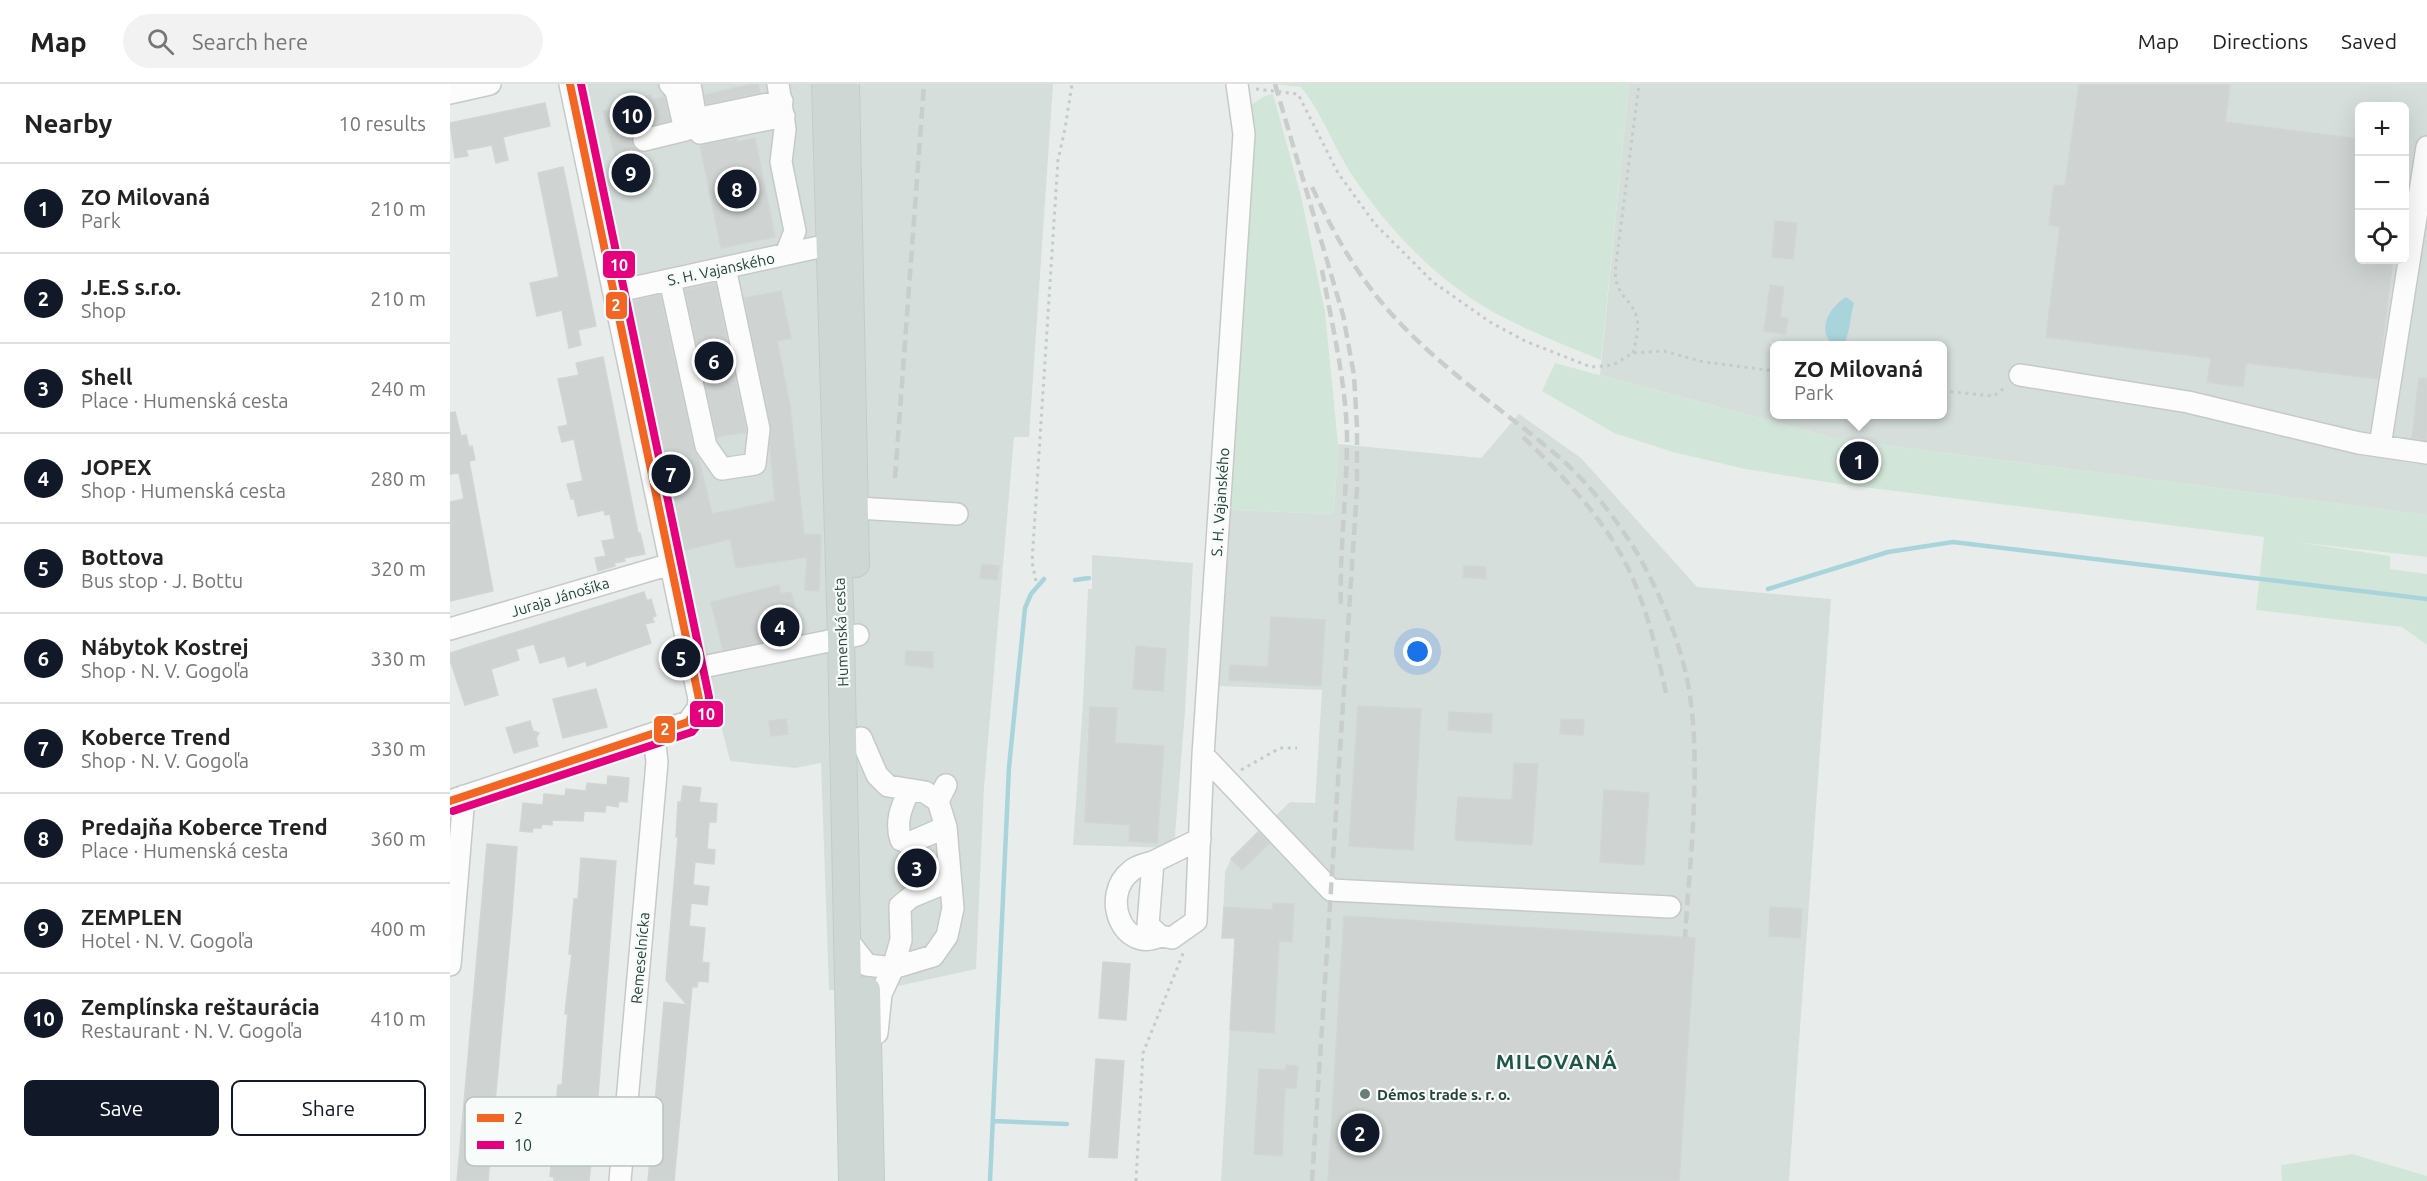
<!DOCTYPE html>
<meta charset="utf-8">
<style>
body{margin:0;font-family:Ubuntu,sans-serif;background:#f2f2f2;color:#222}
.controls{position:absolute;right:18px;top:18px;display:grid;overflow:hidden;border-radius:9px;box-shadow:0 6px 24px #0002}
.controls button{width:54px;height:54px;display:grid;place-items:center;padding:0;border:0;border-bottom:2px solid #e0e0e0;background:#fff;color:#222;font:30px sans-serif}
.you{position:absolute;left:968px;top:568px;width:21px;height:21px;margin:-15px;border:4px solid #fff;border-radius:50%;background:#1a73e8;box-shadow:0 0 0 9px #1a73e833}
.badge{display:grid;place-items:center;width:39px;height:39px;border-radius:50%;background:#111827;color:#fff;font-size:20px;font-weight:700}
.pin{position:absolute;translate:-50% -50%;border:3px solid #fff;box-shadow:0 2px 6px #0006}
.popup{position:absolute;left:1320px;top:257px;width:177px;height:78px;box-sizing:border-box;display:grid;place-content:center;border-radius:9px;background:#fff;filter:drop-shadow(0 2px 4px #0005);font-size:20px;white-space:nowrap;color:#767676}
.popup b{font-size:22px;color:#222}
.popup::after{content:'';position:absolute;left:50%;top:100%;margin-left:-12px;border:12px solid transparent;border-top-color:#fff}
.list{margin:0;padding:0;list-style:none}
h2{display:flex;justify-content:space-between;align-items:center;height:78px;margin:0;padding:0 24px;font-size:26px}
h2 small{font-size:20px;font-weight:400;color:#767676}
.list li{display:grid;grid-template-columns:39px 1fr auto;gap:18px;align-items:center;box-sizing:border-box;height:90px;padding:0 24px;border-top:2px solid #e0e0e0}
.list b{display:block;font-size:22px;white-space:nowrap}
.list p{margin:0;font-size:20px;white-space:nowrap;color:#767676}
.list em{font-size:20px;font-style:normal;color:#767676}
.actions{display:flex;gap:12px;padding:18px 24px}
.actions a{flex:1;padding:14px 0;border:2px solid #111827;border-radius:9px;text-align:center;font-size:21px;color:#111827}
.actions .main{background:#111827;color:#fff}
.icon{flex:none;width:33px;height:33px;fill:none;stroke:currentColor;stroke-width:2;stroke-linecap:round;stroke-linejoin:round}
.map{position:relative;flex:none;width:1977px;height:1097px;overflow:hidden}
header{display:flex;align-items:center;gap:36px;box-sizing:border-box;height:84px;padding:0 30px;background:#fff;border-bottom:2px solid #e0e0e0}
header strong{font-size:28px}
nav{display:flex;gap:33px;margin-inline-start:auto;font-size:21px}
.search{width:420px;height:54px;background:#f2f2f2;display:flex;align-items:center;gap:15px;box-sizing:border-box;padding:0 21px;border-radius:33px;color:#767676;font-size:22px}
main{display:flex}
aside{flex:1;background:#fff}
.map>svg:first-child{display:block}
</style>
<header>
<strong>Map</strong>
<div class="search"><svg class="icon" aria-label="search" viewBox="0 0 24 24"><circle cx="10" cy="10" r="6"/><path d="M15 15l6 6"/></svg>Search here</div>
<nav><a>Map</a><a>Directions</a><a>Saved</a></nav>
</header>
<main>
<aside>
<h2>Nearby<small>10 results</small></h2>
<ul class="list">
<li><span class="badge">1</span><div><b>ZO Milovaná</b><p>Park</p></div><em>210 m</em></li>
<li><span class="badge">2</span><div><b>J.E.S s.r.o.</b><p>Shop</p></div><em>210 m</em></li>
<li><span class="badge">3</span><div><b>Shell</b><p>Place · Humenská cesta</p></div><em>240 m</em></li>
<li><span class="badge">4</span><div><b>JOPEX</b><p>Shop · Humenská cesta</p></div><em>280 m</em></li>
<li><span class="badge">5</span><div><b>Bottova</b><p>Bus stop · J. Bottu</p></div><em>320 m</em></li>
<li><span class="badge">6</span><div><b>Nábytok Kostrej</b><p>Shop · N. V. Gogoľa</p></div><em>330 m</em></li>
<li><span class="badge">7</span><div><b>Koberce Trend</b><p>Shop · N. V. Gogoľa</p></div><em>330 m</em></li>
<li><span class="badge">8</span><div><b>Predajňa Koberce Trend</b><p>Place · Humenská cesta</p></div><em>360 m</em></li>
<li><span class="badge">9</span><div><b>ZEMPLEN</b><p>Hotel · N. V. Gogoľa</p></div><em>400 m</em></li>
<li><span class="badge">10</span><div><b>Zemplínska reštaurácia</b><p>Restaurant · N. V. Gogoľa</p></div><em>410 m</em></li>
</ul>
<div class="actions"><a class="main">Save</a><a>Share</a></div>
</aside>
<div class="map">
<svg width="1977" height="1097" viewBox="0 0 1977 1097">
<rect width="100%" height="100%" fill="#e8edeb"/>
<!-- built -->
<path fill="#d6dedb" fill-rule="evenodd" d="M129,0H603L579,353H564L534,704L526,885L425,907L379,906L371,679L345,684L280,677L220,438Z
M1179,0H1977V431L1388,355L1150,291ZM1910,22H1954V176H1910ZM1325,262H1493V330H1325Z
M1069,330L1131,374L1247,503L1381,515L1339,1097H771L784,874L800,855L772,854L775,788L781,775L840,718L865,719L872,606L768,602L780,426L884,430L888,360L1031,374Z
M642,471L743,479L735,628L724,764L623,761L633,619L638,505H642Z"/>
<!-- green -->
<path fill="#d1e6d8" d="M824,0H1179L1151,276C1114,261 1078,247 1043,228C987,196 942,149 906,97C885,67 874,32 851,3Z
M823,10L851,112L875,228L888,360L884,430L780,426L803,57L801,21L815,12Z
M1105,279L1388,355L1977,431V473L1846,458L1940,472V485L1977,490V561L1952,543L1806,526L1814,453L1389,400L1295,385L1223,368L1164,349L1092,307Z
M1902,1070L1977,1092V1097H1832L1831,1081Z"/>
<!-- water -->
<path fill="#a9d4db" d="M1396,213L1404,219C1400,232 1400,251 1393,261H1383C1366,245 1380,223 1396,213Z"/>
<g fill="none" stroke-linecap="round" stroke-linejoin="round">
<!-- stream -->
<path stroke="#a9d4db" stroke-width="4.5" d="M625,496L639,494
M1318,505L1438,468L1503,458L1977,515
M543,1037L617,1040
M540,1097L559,683L575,524L581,510L594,495"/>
</g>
<!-- building -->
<path fill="#cfd4d2" stroke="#d1d6d4" stroke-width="1.5" d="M302,0H308L310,9L256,20L255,11Z
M1629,0H1780L1775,38L1910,55V176H1943L1928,295L1796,279L1793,303L1757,298L1761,274L1596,253L1610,143L1599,141L1604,101L1615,102Z
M201,11L202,16L214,13L220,37L185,47L182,58L184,64L191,68L198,103L173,109L171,99H168L164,80L167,79L153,27L171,23L170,18Z
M95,19L100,42L53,53L58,76L46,79L42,61L16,66L18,72L5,74L0,39Z
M305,54L325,153L271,164L250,61L287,55V58Z
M113,83L146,242L128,246L131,261L119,264L112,226L87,232L80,199L109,193L88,89Z
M1325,137L1347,139L1343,175L1322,173Z
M265,199L296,346V348L267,353L235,206Z
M1320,201L1334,203L1330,233L1338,234L1336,250L1314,247Z
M331,207L341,254L327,257L340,321L354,450L371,451L369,507L355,506L357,473L286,484L280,455L232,467L179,218L210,211L244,365L249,375L262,430L325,417L320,365L321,342L294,214Z
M153,273L188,449H190L195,470L174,474L175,477L164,479L165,482L148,487L145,474L156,472L152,457L165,455L160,430L155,431L154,426L128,432L124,415H121L117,400L133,397L124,355L112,358L108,343L118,341L108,295L129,291L126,279Z
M1969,294L1977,295V356L1962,354Z
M5,328L11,352L16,351L19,363L22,362L25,376L19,377L43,507L0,517V418L14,415L9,389L0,390V329Z
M532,480L549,482L547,496L530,494Z
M1014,482L1036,483V495L1013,493Z
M329,501L331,510L341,508L351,546L340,548L341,552L273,566L261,518Z
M194,508L197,517L201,515L206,532L202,533L204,538L195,540L201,559L137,582L136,577L118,583L115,572L90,579L84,560L66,565L69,576L41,585L48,611L15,621L0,576V569Z
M821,533L875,536L871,602L779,596L780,581L818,583Z
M686,562L716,565L713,607L683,605Z
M456,567L483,568V584L455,581Z
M146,605L157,643L113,654L103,615Z
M908,622L971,625L963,766L899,762Z
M640,623L667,624L665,659L714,662L707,759L679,757L680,741L635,738Z
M999,628L1042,630L1041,649L998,646Z
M336,635L338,650L321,652L319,637Z
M1111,635L1134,636L1133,651L1110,650Z
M80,637L83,647L89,649L86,654L88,662L64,669L56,644Z
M1064,679L1088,680L1082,761L1005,756L1008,713L1062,716Z
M158,692L179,694L177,718L169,717L168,723L156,721L155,728L134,727L133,737L102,736V741L92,740L91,744H83L82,748L70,747L73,719L93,721L94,710L115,712L116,705L136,707L137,699L157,701Z
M233,702L251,704L249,718L267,720L266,738H259L257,765L265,766L264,780L245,778L243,801L259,803L257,821L241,819L239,842L255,844L252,878L259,879L258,898L248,897L247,903H242L224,1097H198L214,918L237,921L216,896L228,753H226L228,718H231Z
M1154,706L1199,709L1194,781L1150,778Z
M808,748L819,759L792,786L781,775Z
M37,760L67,763L62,829L38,1097H7Z
M447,771H486L487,789L465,798H447Z
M131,774L166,777L147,1025L139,1097H104V1093L100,1092L103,1063H107L110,1022L106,1021L108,1001H112L117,939L118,930H115L116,919L122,870H119L124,815H128Z
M823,819L844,820L842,858L829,857L824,949L780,946L785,854H772L774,823L823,826Z
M1320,823L1352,825L1350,854L1319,852Z
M894,832L1245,854L1229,1097H878Z
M653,878L680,880L676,936L649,934Z
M646,975L674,977L667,1074L639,1073Z
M836,981L848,982L846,1004H835L832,1072L804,1070L809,985L835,986Z"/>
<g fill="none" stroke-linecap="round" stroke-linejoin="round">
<defs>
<path id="minor" d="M240,0L246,35L332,17
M328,0L335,45L331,78L345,147L336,170
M0,9L40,0
M249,45L250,49L334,32
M194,56L235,46L226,7L220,0
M220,196L256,362L272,385L305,380L309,345L275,184
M164,208L378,161
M1570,291L1738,318L1909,359L1977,369
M1930,362L1977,63
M391,423L507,430
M0,545L221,480
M243,585L408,551
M411,654L427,691L438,702L475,708L488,717L496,743L503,824L497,852L483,872L443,884L431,910L427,949
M753,671L881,806L1220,823
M459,706C451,724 445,738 451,756L459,759L496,743
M0,717L238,638L248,624L249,615L120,0
M488,717L496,701
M750,755L703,778L698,841L710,852L722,854L746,837L753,671L794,50L787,0
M703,778C696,780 686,782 681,787C650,811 672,870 710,852
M399,858L417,881L443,884L451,856L450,822L461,813L500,797
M0,881L14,712
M170,1097L207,678L204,651"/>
<path id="major" d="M375,0L391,554L402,1097
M396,0L406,480
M417,906L421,1097"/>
</defs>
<!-- minor casing -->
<use href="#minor" stroke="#c5cac8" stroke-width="24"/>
<!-- major casing -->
<use href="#major" stroke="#c3ccc9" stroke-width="28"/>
<!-- path -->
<path stroke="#c3ccca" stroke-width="3" stroke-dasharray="3 4.5" stroke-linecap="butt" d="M806,5L848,10L888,89L925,140L983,198L1040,238L1075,257L1141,283L1163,281L1183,269L1214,267L1254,278L1325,287
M1183,269C1186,256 1190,244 1186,231C1180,213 1167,214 1165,188L1189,0
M1493,307L1544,312L1557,302
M586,497L582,478L608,76L615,45L622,0
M791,686L830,664H847
M686,1097L693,969L734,867"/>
<!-- minor -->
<use href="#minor" stroke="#fcfcfc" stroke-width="21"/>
<!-- major -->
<use href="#major" stroke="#cfd7d5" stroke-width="26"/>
<!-- rail -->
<path stroke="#c9cdcc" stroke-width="4.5" stroke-dasharray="12 6" stroke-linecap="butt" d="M825,0L893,231L904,291L907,343V405L862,1097
M862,103C877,135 893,166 913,194C962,265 1038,314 1103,368C1136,395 1165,433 1187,469C1208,506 1225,545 1235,586C1254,665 1240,772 1235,853
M872,186C882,241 896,298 897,353C897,411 889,468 891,526
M1073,353C1106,385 1142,422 1166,462C1193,506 1205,559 1216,609
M445,394L474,0"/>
<defs>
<path id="bus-1" d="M0,717L238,638L248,624L249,615L120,0"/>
<path id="bus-2" d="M3,727L242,648L258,628L259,613L131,0"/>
</defs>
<!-- bus-1 casing -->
<use href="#bus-1" stroke="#f7fbf9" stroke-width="12"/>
<!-- bus-2 casing -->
<use href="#bus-2" stroke="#f7fbf9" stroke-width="12"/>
<!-- bus-1 -->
<use href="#bus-1" stroke="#f26522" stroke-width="8"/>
<!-- bus-2 -->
<use href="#bus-2" stroke="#e5007d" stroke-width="8"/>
</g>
<!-- markers -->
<circle fill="#697e78" stroke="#f7fbf9" stroke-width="2" cx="915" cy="1010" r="6"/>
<g text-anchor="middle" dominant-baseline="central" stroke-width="4.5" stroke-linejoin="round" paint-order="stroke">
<!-- street labels -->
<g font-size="15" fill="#24423a" stroke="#f7fbf9">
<text transform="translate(271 185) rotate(-12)">S. H. Vajanského</text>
<text transform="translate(770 418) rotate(-86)">S. H. Vajanského</text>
<text transform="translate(110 513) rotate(-17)">Juraja Jánošíka</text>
<text transform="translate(391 548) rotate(-92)">Humenská cesta</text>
<text transform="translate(190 874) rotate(-85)">Remeselnícka</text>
</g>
<!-- poi labels -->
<g font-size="15" font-weight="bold" fill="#24423a" stroke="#f7fbf9" text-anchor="start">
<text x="927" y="1010">Démos trade s. r. o.</text>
</g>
<!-- district labels -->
<g font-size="21" font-weight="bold" letter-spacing="1.5" fill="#1f5548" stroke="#f7fbf9">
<text x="1107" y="977">MILOVANÁ</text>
</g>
</g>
<!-- legend -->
<rect x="15" y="1013" width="198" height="69" rx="9" fill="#f7fbf9" stroke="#b8c4c0" stroke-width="1.5"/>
<rect x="27" y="1030" width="27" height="8" fill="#f26522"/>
<rect x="27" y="1057" width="27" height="8" fill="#e5007d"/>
<g font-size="16" fill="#24423a">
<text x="64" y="1040">2</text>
<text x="64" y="1067">10</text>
</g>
<g stroke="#f7fbf9" stroke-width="2">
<rect x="152" y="166" width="34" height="29" rx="6" fill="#e5007d"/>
<rect x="155" y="207" width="23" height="29" rx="6" fill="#f26522"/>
<rect x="239" y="616" width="35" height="28" rx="6" fill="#e5007d"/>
<rect x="203" y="631" width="23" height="29" rx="6" fill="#f26522"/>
</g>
<g font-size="16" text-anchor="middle" font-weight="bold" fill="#fff">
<text x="169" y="187">10</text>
<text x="166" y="227">2</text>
<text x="256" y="636">10</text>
<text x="215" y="651">2</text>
</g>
</svg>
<div class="controls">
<button>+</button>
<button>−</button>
<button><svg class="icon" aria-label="locate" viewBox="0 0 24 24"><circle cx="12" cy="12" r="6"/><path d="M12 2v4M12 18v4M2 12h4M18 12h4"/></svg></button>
</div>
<div class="you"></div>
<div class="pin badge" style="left:1409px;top:377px">1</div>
<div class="popup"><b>ZO Milovaná</b>Park</div>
<div class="pin badge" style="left:910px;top:1049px">2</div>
<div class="pin badge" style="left:467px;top:784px">3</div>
<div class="pin badge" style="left:330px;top:543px">4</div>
<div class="pin badge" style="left:231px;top:574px">5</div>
<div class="pin badge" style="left:264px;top:277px">6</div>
<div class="pin badge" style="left:221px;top:390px">7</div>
<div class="pin badge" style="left:287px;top:105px">8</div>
<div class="pin badge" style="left:181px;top:89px">9</div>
<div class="pin badge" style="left:182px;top:31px">10</div>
</div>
</main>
